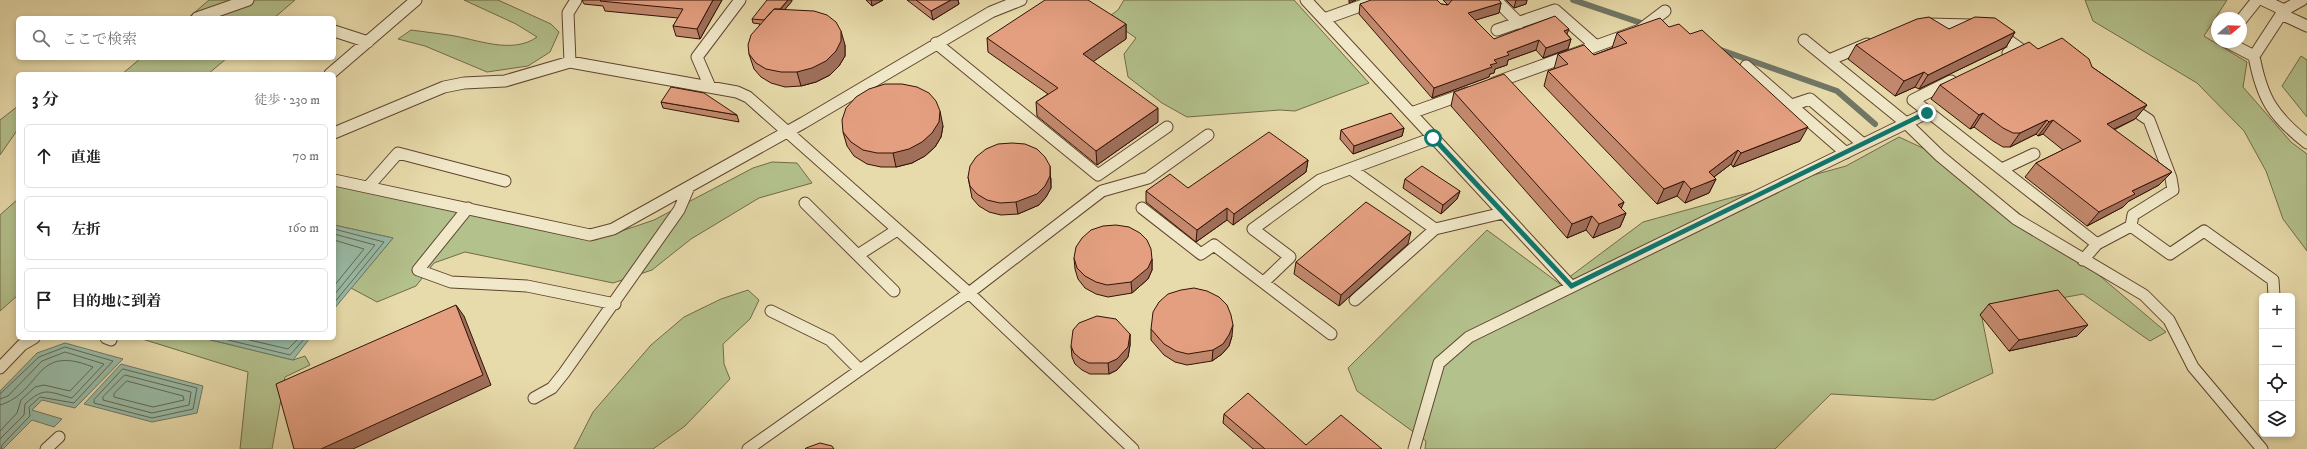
<!DOCTYPE html>
<html lang="ja">
<meta charset="utf-8">
<style>
body{margin:0;font-family:"IM FELL DW Pica","Noto Serif JP",serif;background:#f2f2f2;color:#202124}
.controls{position:absolute;right:12px;bottom:12px;display:grid;overflow:hidden;border-radius:6px;box-shadow:0 2px 6px #0003}
.controls button{width:36px;height:36px;display:grid;place-items:center;padding:0;border:0;border-bottom:1px solid #e0e0e0;background:#fff;color:#202124;font:20px sans-serif}
.compass{position:absolute;left:2211px;top:12px;width:36px;height:36px;border-radius:50%;background:#fff;box-shadow:0 2px 6px #0003;rotate:71deg}
.stop{position:absolute;width:12px;height:12px;margin:-9px;border:3px solid #0f766e;border-radius:50%;background:#fff}
.stop.end{background:#0f766e;border-color:#fff;box-shadow:0 1px 4px #0008}
.list{margin:0;padding:0;list-style:none}
h2{display:flex;justify-content:space-between;align-items:center;height:52px;margin:0;padding:0 16px;font-size:17px}
h2 small{font-size:13px;font-weight:400;color:#757577}
.list li{display:grid;grid-template-columns:26px 1fr auto;gap:12px;align-items:center;box-sizing:border-box;height:64px;margin:0 8px 8px;padding:0 8px;border:1px solid #e0e0e0;border-radius:6px}
.list b{display:block;font-size:15px;white-space:nowrap}
.list em{font-size:13px;font-style:normal;color:#757577}
.icon{flex:none;width:22px;height:22px;fill:none;stroke:currentColor;stroke-width:2;stroke-linecap:round;stroke-linejoin:round}
.map{position:relative;flex:none;width:2307px;height:449px;overflow:hidden}
.search{position:absolute;background:#fff;box-shadow:0 2px 6px #0003;left:16px;top:16px;width:320px;height:44px;display:flex;align-items:center;gap:10px;box-sizing:border-box;padding:0 14px;border-radius:6px;color:#757577;font-size:15px}
.panel{position:absolute;background:#fff;box-shadow:0 2px 6px #0003;left:16px;top:72px;width:320px;height:268px;border-radius:6px}
.map>svg:first-child{display:block}
</style>
<div class="map">
<svg width="2307" height="449" viewBox="0 0 2307 449">
<rect width="100%" height="100%" fill="#e8dbab"/>
<filter id="stains"><feTurbulence type="fractalNoise" baseFrequency=".005" numOctaves="4"/><feColorMatrix values="0 0 0 0 .2 0 0 0 0 .09 0 0 0 0 .02 0 0 0 .5 -.17"/></filter>
<radialGradient id="worn" r=".72"><stop offset=".6" stop-color="#630" stop-opacity="0"/><stop offset="1" stop-color="#630" stop-opacity=".3"/></radialGradient>
<!-- green -->
<path fill="#b3c18c" stroke="#736a49" d="M209,0H295L274,18H188Z
M464,0H498L551,24L559,32L550,52L528,66L487,72L425,46L398,39L411,30C424,32 436,33 449,35C476,39 512,55 537,37L516,24Z
M1124,0H1294L1369,83L1295,111L1280,110L1187,117L1162,103L1128,77L1124,54L1136,38L1107,18L1118,10Z
M2085,0H2227L2204,36L2247,62L2243,87L2291,142L2307,154V251L2283,219L2266,171L2244,131L2197,83L2093,21Z
M2301,56L2307,60V117L2282,86Z
M141,58H227L208,74H122Z
M18,106V129L0,155V120Z
M1899,137L1942,157L1960,169L2081,260L2166,332L2150,341L2083,294L1981,313L1993,373L1934,400L1831,394L1775,449H1425L1426,441L1357,391L1348,368L1487,230L1560,284L1643,222L1846,166Z
M772,162L797,163L812,183L759,198L691,239L652,270L613,283L465,252L434,263L416,286L377,302L351,288L393,238L334,225V182L595,240L654,220L753,168Z
M18,199V295L0,311V215Z
M748,290L759,300L750,319L723,344L724,364L730,379L685,426L653,449H574L593,412L651,345L684,317L721,299Z
M139,338H203L293,360L305,356L310,365L285,377L272,449H240L248,372Z"/>
<!-- water -->
<path fill="#98bba6" stroke="#707766" d="M334,225L393,238L334,309Z
M203,338H310L293,360Z
M65,343L123,359L75,408L42,400L32,410L62,419L54,427L32,420L3,449H0V391L37,353Z
M121,364L203,386L197,413L152,422L84,404Z"/>
<g fill="none" stroke-linecap="round" stroke-linejoin="round">
<!-- shore -->
<path stroke="#666656" stroke-width="1" d="M334,229L384,242L334,303
M334,234L375,245L334,295
M334,240L364,249L334,286
M220,338L290,355L305,338
M241,338L288,349L299,338
M123,369L197,388L193,409L152,418L94,403V400Z
M125,375L191,392L189,405L152,413L103,400V397Z
M127,381L183,396L184,400L153,407L114,397V394Z
M0,394L39,357L65,347L113,361L74,403L40,397L29,407L30,416L2,445L1,449
M0,399L8,396L42,361L65,352L104,364L72,398C48,392 45,386 25,404L24,415L0,439
M0,405C43,392 33,343 93,367L70,391L44,385L35,387L21,400L17,413L0,431"/>
<!-- stream -->
<path stroke="#707766" stroke-width="6" d="M1573,0L1647,25
M1718,49L1837,91L1875,124"/>
<defs>
<path id="lane" d="M1306,0L1571,286
M1496,0L1519,23
M2263,0L2284,10
M2281,14L2307,26
M197,18L248,0
M1324,19L1377,0
M2241,20L2257,0
M1928,24L1971,25
M1497,30L1555,10L1596,46
M334,31L368,42
M1998,33L2019,48L2008,53
M1804,40L1906,123L1940,156L2016,219L2144,295L2169,320L2193,367L2262,449
M2227,42L2254,56L2284,10L2302,0
M936,43L1098,175L1167,127
M2254,56C2262,99 2273,116 2307,143
M1829,60L1867,44
M570,62L568,13L576,0
M1746,66L1846,153
M330,74L416,0
M1951,81L1913,100L2097,244L2131,226L2133,215L2173,190L2171,178L2149,120L2128,106
M1494,83L1640,30L1665,11
M710,87L697,57L740,0
M1792,105L1810,99L1863,144
M1411,113L1467,93
M334,133L444,87L464,83L505,81L570,62L737,92L748,97L969,293L1133,449
M1351,169L1435,229L1503,213
M2002,169L2034,154
M334,180L590,235L613,229L803,123L991,12L1021,0
M368,187L398,153L505,181
M805,203L894,291
M468,208L418,270L451,282L527,286L615,304
M1142,208L1201,254L1214,245L1331,334
M2131,226L2170,254L2204,231L2273,280L2274,296
M858,255L897,230
M2083,260L2097,244
M1264,282L1290,257L1253,229L1320,180L1433,138
M1355,300L1435,229
M771,311L830,340L860,370
M106,338L111,340
M0,368L22,345L34,338
M534,398L552,388L564,373L679,210L689,187
M46,449L59,437
M748,449L969,293L1102,191L1148,178L1208,135
M1414,449L1439,363L1469,337L1927,113"/>
</defs>
<!-- lane casing -->
<use href="#lane" stroke="#60442f" stroke-width="13"/>
<!-- lane -->
<use href="#lane" stroke="#f0e8c8" stroke-width="11"/>
</g>
<!-- wall -->
<path fill="#c3896e" stroke="#331206" d="M582,0H722L700,39L676,36L673,26L678,18L605,11L603,6L584,4Z
M866,0H883L872,6Z
M907,0H958L959,4L933,20Z
M1443,0H1499L1501,3L1499,13L1475,20L1494,39L1567,34L1571,39L1568,49L1543,58L1536,50L1508,60L1507,65L1495,69L1494,73L1490,74L1489,77L1432,98L1359,14L1360,4H1441L1448,5Z
M1506,0H1527L1526,4L1514,8Z
M792,1L785,9L845,45V56L839,66L830,75L816,82L801,86L785,87L771,83L761,77L754,69L749,54L760,24L753,23L752,19Z
M1126,24V39L1093,61L1158,122L1097,165L1037,116L1036,102L1048,94L988,52L987,38Z
M1669,27L1800,141L1733,167L1731,164L1714,177L1716,179L1709,193L1685,203L1677,196L1657,204L1544,86L1548,71L1554,69L1558,54L1594,55L1612,48L1617,33Z
M1949,29L2015,32L2006,47L1919,89L1915,87L1895,96L1848,59L1856,45Z
M2038,49L2092,67L2147,105L2135,119L2114,130L2172,172L2159,185L2129,201L2123,207L2087,226L2025,177L2036,163L2063,150L2043,134L2038,136L2036,134L2010,147H2003L1993,141L1974,127L1970,129L1931,99L1940,85Z
M1454,92L1624,202L1621,208L1626,213L1620,227L1593,238L1586,230L1567,238L1451,106Z
M661,102L737,115L739,122L663,108Z
M943,126L941,137L935,147L925,156L912,163L896,167H881L867,164L854,156L847,146L843,132Z
M1404,128L1402,136L1353,154L1340,139L1341,130Z
M1308,160L1306,172L1233,225L1227,220L1196,242L1146,202V191L1188,188Z
M968,177L1051,178V188L1046,197L1039,205L1018,214L1001,215L989,212L979,206L972,198Z
M1405,179L1460,191L1457,199L1441,214L1403,188Z
M1408,244L1339,306L1294,274L1296,262Z
M1074,258L1152,259V270L1148,279L1132,293L1108,297L1096,294L1085,288L1078,279L1075,269Z
M1989,304L2077,336L2009,351L1980,315Z
M1151,329L1232,336L1229,346L1222,354L1212,361L1187,365L1175,362L1164,355L1151,340Z
M1130,334V345L1128,357L1117,370L1109,374H1090L1082,370L1075,364L1072,357L1071,346Z
M1224,414L1306,445L1382,449H1253L1223,423Z"/>
<!-- shaded-wall -->
<path fill="#9f6f5a" stroke="#331206" d="M713,0H722L700,39L697,29Z
M788,0H792V1L772,25L771,21Z
M871,0H883L872,6Z
M951,0H958L959,4L933,20L931,11Z
M1349,0H1356L1349,3Z
M1516,0H1527L1526,4L1514,8Z
M1501,3L1499,13L1466,23L1468,13Z
M1126,24V39L1084,68L1083,54Z
M1569,29L1565,39L1564,31Z
M841,31L845,45V56L839,66L830,75L816,82L801,86L797,72Z
M2015,32L2006,47L1919,89L1928,75Z
M1571,39L1568,49L1543,58L1546,48Z
M1539,40L1536,50L1508,60L1507,65L1495,69L1494,73L1490,74L1489,77L1432,98L1434,88L1490,65L1494,60L1507,52Z
M1924,72L1915,87L1895,96L1904,81Z
M2147,105L2135,119L2095,138L2107,124Z
M1158,108V122L1097,165L1096,151Z
M940,111L943,126L941,137L935,147L925,156L912,163L896,167L893,153Z
M1983,113L1974,127L1970,129L1979,115Z
M2047,120L2036,134L2010,147L2020,133Z
M2053,120L2043,134L2038,136L2049,122Z
M1808,127L1800,141L1733,167L1741,153Z
M1404,128L1402,136L1353,154L1354,146Z
M1738,150L1731,164L1706,183L1716,179L1709,193L1685,203L1691,189L1709,172Z
M1308,160L1306,172L1233,225L1234,214Z
M1050,166L1051,188L1046,197L1039,205L1018,214L1016,202Z
M2172,172L2159,185L2129,201L2123,207L2087,226L2099,212L2132,191Z
M1684,181L1677,196L1657,204L1664,189Z
M1460,191L1457,199L1441,214L1443,205Z
M1624,202L1618,216L1626,213L1620,227L1593,238L1599,224L1618,205Z
M1227,208V220L1196,242L1197,230Z
M1592,216L1586,230L1567,238L1572,224Z
M1411,232L1408,244L1339,306L1341,295Z
M1152,259V270L1148,279L1132,293L1131,282Z
M456,305L464,316L491,385L353,449H321Z
M1233,325L1232,336L1229,346L1222,354L1212,361L1213,350Z
M2088,325L2077,336L2009,351L2019,340Z
M1130,334V345L1128,357L1117,370L1109,374L1108,363Z"/>
<!-- building -->
<path fill="#e39f80" stroke="#331206" d="M601,0H713L697,29L673,26L683,9L600,1Z
M767,0H788L780,9H774L764,20L752,19Z
M916,0H951L931,11Z
M1045,0H1088L1126,24L1083,54L1158,108L1096,151L1036,102L1058,88L987,38Z
M1371,0H1437L1441,4L1448,5L1452,0H1499L1501,3L1468,13L1494,39L1555,16L1569,29L1564,31L1571,39L1546,48L1539,40L1507,52L1509,55L1494,60L1497,63L1490,65L1492,67L1434,88L1360,4Z
M774,9L814,11L827,15L836,22L841,31V41L836,51L826,61L812,68L797,72H781L766,69L756,63L749,54L748,45L751,35Z
M1929,17L1949,29L1975,17L1995,18L2015,32L1928,75L1924,72L1904,81L1856,45L1917,19Z
M1660,18L1669,27L1679,24L1690,34L1702,30L1808,127L1741,153L1738,150L1709,172L1716,179L1691,189L1684,181L1664,189L1548,71L1568,64L1558,54L1584,45L1594,55L1627,43L1617,33Z
M2062,38L2089,59L2092,67L2147,105L2107,124L2172,172L2132,191L2135,194L2099,212L2036,163L2081,141L2053,120L2049,122L2047,120L2020,133H2013L2003,128L1983,113L1979,115L1940,85L2029,42L2038,49Z
M1504,74L1624,202L1618,205L1626,213L1599,224L1592,216L1572,224L1454,92Z
M885,84H902L917,87L929,93L936,101L940,111L939,122L932,133L922,142L909,149L893,153H877L863,150L851,142L843,132L842,120L846,108L856,97L869,89Z
M671,87L704,93L737,115L661,102Z
M1391,113L1404,128L1354,146L1341,130Z
M1269,132L1308,160L1234,214L1227,208L1197,230L1146,191L1170,174L1188,188Z
M1012,143L1025,144L1037,149L1045,157L1050,166V176L1045,186L1037,194L1016,202L1000,203L987,200L977,194L970,186L968,177L970,166L976,157L986,149L998,144Z
M1422,166L1460,191L1443,205L1405,179Z
M1366,202L1411,232L1341,295L1296,262Z
M1116,225L1129,227L1140,233L1147,240L1151,249L1152,259L1148,268L1131,282L1107,285L1096,282L1085,276L1077,268L1074,258L1076,247L1082,238L1091,230L1103,226Z
M1194,288L1207,291L1219,297L1227,305L1231,315L1233,325L1229,335L1223,344L1213,350L1188,354L1176,351L1164,344L1151,329L1153,312L1159,302L1168,294L1181,290Z
M2058,290L2088,325L2019,340L1989,304Z
M456,305L483,375L321,449H294L276,384Z
M1097,316L1116,319L1130,334L1128,347L1117,359L1108,363H1089L1081,359L1074,353L1071,346L1073,330L1079,323Z
M1248,393L1306,445L1341,415L1382,449H1265L1224,414Z
M820,443L832,446L834,449H805L806,448Z"/>
<!-- route -->
<path fill="#0f766e" d="M1927,110L1929,114L1571,289L1430,138L1435,136L1572,283Z"/>
<rect width="100%" height="100%" filter="url(#stains)"/>
<rect width="100%" height="100%" fill="url(#worn)"/>
</svg>
<div class="controls">
<button>+</button>
<button>−</button>
<button><svg class="icon" aria-label="locate" viewBox="0 0 24 24"><circle cx="12" cy="12" r="6"/><path d="M12 2v4M12 18v4M2 12h4M18 12h4"/></svg></button>
<button><svg class="icon" aria-label="layers" viewBox="0 0 24 24"><path d="M12 4l9 5-9 5-9-5zM3 14l9 5 9-5"/></svg></button>
</div>
<svg class="compass" viewBox="-18 -18 36 36"><path d="M0-13l5 13h-10z" fill="#e53935"/><path d="M0 13l5-13h-10z" fill="#757577"/></svg>
<div class="stop" style="left:1433px;top:138px"></div>
<div class="stop end" style="left:1927px;top:113px"></div>
<div class="search"><svg class="icon" aria-label="search" viewBox="0 0 24 24"><circle cx="10" cy="10" r="6"/><path d="M15 15l6 6"/></svg>ここで検索</div>
<section class="panel">
<h2>3 分<small>徒歩 · 230 m</small></h2>
<ul class="list">
<li><svg class="icon" aria-label="ahead" viewBox="0 0 24 24"><path d="M12 20V5M6 11l6-6 6 6"/></svg><div><b>直進</b></div><em>70 m</em></li>
<li><svg class="icon" aria-label="left" viewBox="0 0 24 24"><path d="M17 20v-9H6M10 6l-5 5 5 5"/></svg><div><b>左折</b></div><em>160 m</em></li>
<li><svg class="icon" aria-label="arrive" viewBox="0 0 24 24"><path d="M6 21V4h12l-3 4 3 4H6"/></svg><div><b>目的地に到着</b></div></li>
</ul>
</section>
</div>
